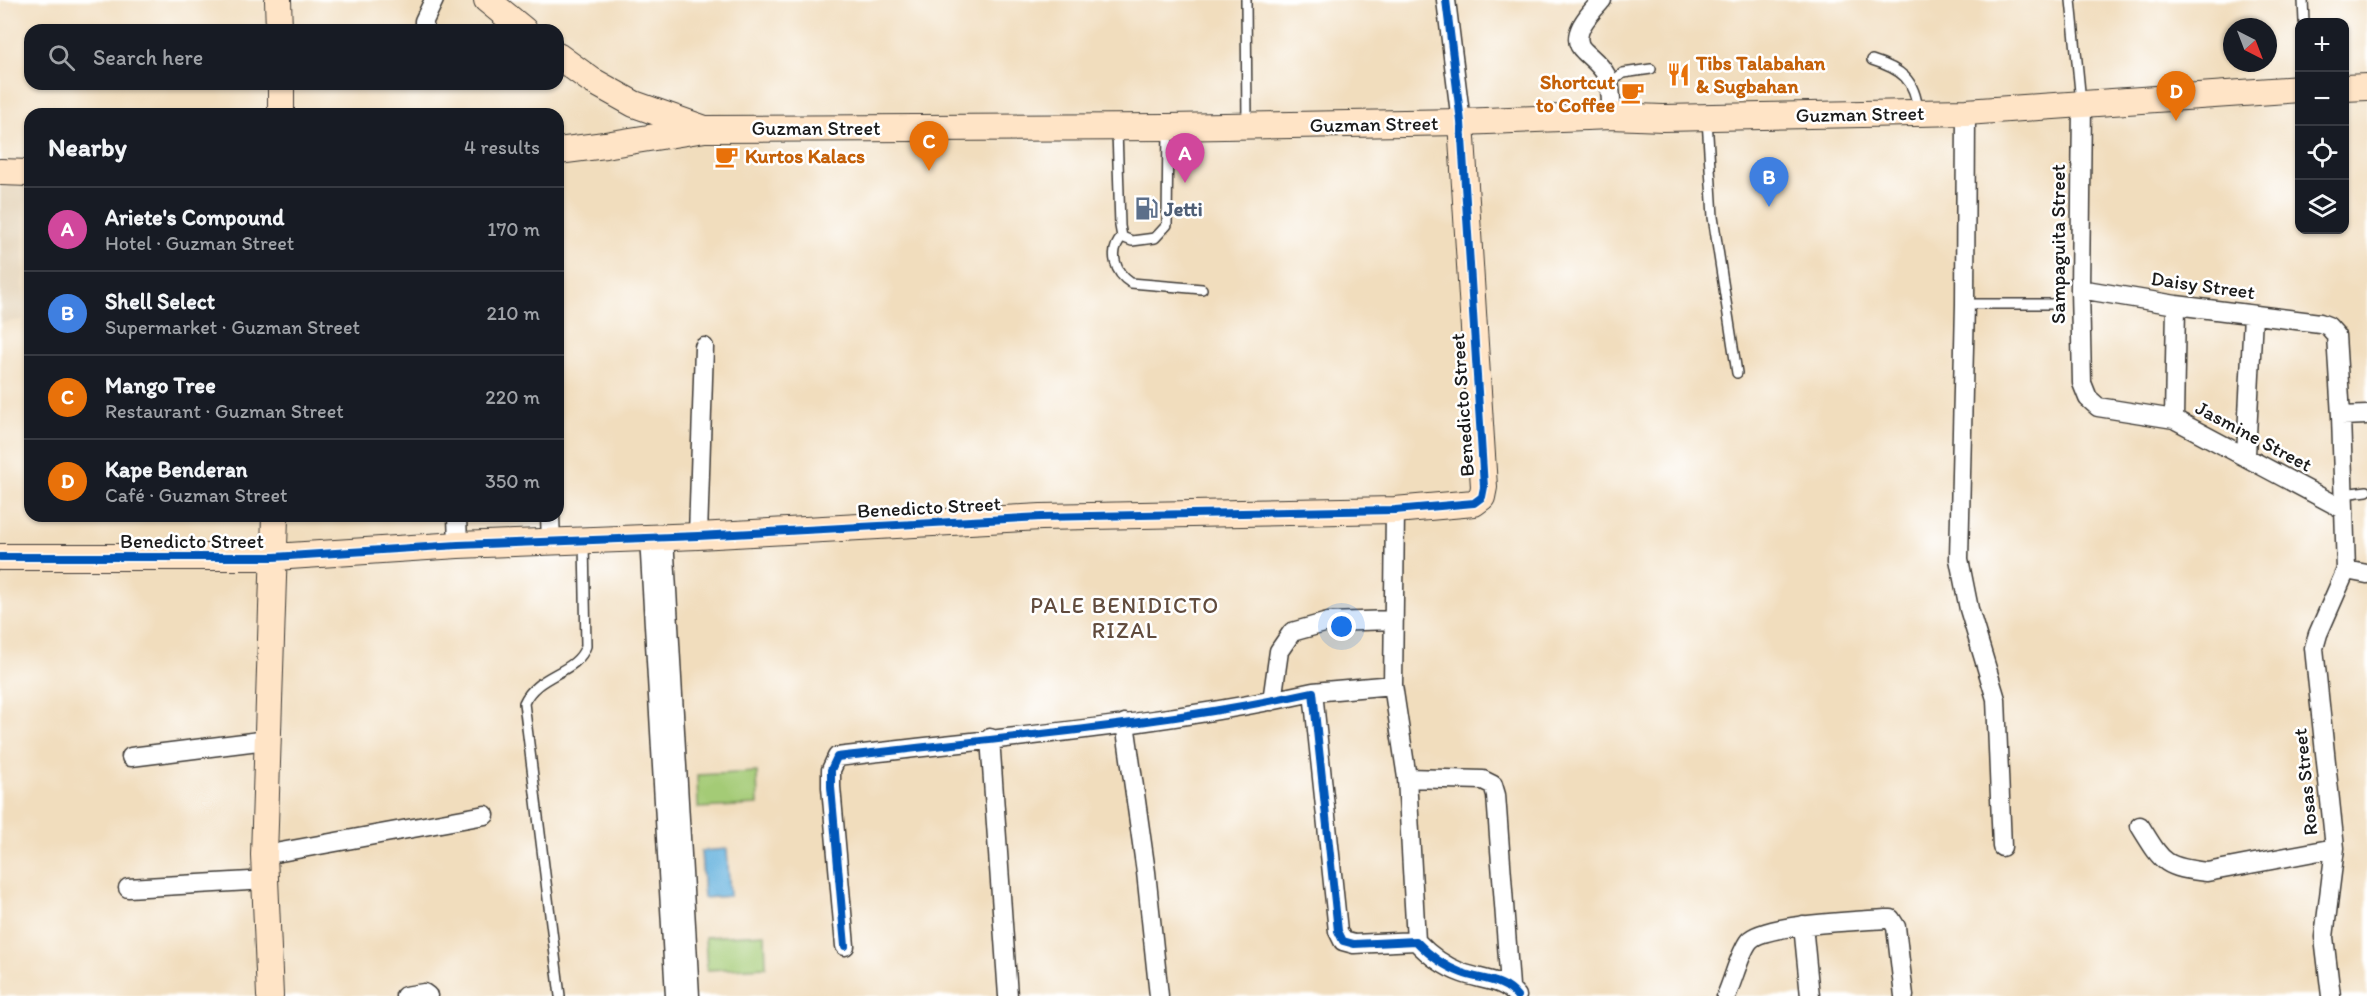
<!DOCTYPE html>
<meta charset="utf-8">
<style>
body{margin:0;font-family:Itim,sans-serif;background:#242831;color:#f1f3f6}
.controls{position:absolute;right:18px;top:18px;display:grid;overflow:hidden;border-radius:12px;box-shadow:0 2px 4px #0004}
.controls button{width:54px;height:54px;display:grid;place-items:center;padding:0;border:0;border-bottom:2px solid #363941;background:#171b24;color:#f1f3f6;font:30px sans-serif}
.compass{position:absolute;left:2223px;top:18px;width:54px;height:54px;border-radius:50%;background:#171b24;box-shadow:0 2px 4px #0004;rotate:138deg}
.you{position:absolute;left:1342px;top:627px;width:21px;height:21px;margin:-15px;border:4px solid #fff;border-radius:50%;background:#1a73e8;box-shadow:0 0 0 9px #1a73e833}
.badge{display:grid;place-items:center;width:39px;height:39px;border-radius:50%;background:#1f6fb2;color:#fff;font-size:20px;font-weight:700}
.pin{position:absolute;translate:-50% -50px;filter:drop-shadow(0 2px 3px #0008)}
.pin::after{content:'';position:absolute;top:32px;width:21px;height:18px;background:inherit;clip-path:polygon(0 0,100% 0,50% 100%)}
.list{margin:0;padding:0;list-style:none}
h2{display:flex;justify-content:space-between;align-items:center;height:78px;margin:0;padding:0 24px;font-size:26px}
h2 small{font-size:20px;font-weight:400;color:#9ea1a6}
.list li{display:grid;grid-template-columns:39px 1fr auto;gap:18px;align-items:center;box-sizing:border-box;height:84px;padding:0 24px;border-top:2px solid #363941}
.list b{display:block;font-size:22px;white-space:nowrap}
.list p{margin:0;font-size:20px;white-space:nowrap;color:#9ea1a6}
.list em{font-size:20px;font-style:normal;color:#9ea1a6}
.icon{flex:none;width:33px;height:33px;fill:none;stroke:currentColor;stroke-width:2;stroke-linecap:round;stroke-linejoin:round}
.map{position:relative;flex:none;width:2367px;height:996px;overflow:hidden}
.search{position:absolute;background:#171b24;box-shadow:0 2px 4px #0004;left:24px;top:24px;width:540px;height:66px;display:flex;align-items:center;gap:15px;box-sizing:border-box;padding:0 21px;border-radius:18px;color:#9ea1a6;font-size:22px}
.panel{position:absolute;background:#171b24;box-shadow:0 2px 4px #0004;left:24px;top:108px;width:540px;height:414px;border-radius:18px}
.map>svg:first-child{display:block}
</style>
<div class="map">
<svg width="2367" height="996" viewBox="0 0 2367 996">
<rect width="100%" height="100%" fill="#fff"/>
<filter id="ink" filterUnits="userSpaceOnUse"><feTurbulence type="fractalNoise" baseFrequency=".0167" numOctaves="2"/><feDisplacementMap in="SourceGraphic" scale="12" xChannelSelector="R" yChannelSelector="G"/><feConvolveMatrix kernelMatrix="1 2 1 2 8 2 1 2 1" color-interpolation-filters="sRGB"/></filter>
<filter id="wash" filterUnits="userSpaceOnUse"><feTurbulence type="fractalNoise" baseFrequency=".008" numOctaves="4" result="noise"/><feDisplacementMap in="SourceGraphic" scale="24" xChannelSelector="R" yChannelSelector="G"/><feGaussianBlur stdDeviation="1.35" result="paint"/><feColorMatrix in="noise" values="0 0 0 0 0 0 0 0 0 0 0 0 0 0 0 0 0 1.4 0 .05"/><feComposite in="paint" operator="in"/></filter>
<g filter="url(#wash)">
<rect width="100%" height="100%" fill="#f1ddbd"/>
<!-- built -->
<path fill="#e2d0b4" d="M24,186L23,320L0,323V187Z"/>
<!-- green -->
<path fill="#a4cb76" stroke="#607449" stroke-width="1.5" d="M757,772L758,805L698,808L697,775Z
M765,934L766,967L707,970L705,937Z"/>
<!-- water -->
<path fill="#64b1dd" stroke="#40667c" stroke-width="1.5" d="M727,849L730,896L704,898L701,851Z"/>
</g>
<g filter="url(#ink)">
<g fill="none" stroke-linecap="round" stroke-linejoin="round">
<defs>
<path id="lane" d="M1246,0L1247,123
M2071,0L2081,102
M2303,0L2304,22
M1872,60C1901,69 1915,79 1918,111
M1609,84L1623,73L1651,69
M1707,119L1713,217L1737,373
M1117,130L1120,226L1122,237L1132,241L1155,238L1167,225L1168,127
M1122,237C1108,252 1115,273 1131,283L1202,289
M1965,304H2057
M2343,494L2367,491
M560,996L524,703C537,673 577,674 586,646L584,543"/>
<path id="street" d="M1446,0L1461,122
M1602,0C1591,12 1567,36 1584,51C1591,58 1601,65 1606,75C1612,87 1611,104 1611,116
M424,30V21L434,0
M2082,105L2080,289L2082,383L2088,398L2098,407L2174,419L2343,509
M1966,112L1965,304L1959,559L1969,609L1996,699L2002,847
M2080,289L2176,305L2320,323L2328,326L2336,335L2341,416L2346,570L2318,634L2314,648L2335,848L2324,937L2331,996
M2341,416L2367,415
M2174,419L2176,305
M2246,455L2253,315
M1395,510L1393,685L1407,778L1416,941
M457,516L458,545
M550,516L551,542
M698,536L704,347
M649,537L675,996
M664,537L690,996
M2346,570L2367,574
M1313,692L1393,685
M1272,701L1279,651L1292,632L1328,622L1394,620
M1125,723L1146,872L1159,996
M990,738L1008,996
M131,757L267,740
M1407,778L1483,780L1493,785L1496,795L1510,986
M2140,826C2163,863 2163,867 2207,872L2335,848
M264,855L485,815
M128,888L266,880
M1803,925L1810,996
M845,946L831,787V770L837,757C995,738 1159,726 1313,692L1338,931L1343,941L1354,944L1416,941C1430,956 1443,966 1462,973C1481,980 1504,979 1517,996
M405,996L424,993L428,996
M1726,996C1733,981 1740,952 1749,941C1763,924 1861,921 1885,919H1891L1896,927L1904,996"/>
<path id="secondary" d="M278,0L279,30
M487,0L524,30
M558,56L591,80L634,104L702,128
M281,84V114
M2344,88L2367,87
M558,151L605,145L705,129L1168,127L1461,122L1611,116L1663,118L1966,112L2300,89
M0,172L30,173
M0,557H274L458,545L698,536L1041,517L1395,510L1474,503L1482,497L1484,487L1461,122
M270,996L264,855L275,516"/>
</defs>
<!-- lane casing -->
<use href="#lane" stroke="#3c3934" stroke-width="12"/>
<!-- street casing -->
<use href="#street" stroke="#3c3934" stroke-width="21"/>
<!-- secondary casing -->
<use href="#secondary" stroke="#3c3934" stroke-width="28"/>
<!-- lane -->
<use href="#lane" stroke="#fff" stroke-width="9"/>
<!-- street -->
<use href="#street" stroke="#fff" stroke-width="18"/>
<!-- secondary -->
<use href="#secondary" stroke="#ffe4c6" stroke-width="26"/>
<defs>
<path id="cycleway" d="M0,557H274L458,545L698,536L1041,517L1395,510L1474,503L1482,497L1484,487L1461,122L1446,0
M845,946L831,787V770L837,757C995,738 1159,726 1313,692L1338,931L1343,941L1354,944L1416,941C1430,956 1443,966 1462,973C1481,980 1504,979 1517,996"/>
</defs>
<!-- cycleway casing -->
<use href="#cycleway" stroke="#fff" stroke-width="11"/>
<!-- cycleway -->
<use href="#cycleway" stroke="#0057b8" stroke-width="8"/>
</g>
</g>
<!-- icons -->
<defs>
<symbol id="restaurant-bare" viewBox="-9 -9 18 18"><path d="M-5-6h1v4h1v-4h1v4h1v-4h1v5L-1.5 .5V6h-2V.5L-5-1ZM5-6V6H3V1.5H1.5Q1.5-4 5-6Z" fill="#e8710a" stroke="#fff" stroke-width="2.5" paint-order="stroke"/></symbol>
<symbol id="cafe-bare" viewBox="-9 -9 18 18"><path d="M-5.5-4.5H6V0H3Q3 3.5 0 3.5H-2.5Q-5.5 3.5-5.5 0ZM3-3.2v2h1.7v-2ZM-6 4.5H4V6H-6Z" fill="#e8710a" stroke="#fff" stroke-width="2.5" paint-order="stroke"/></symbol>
<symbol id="fuel-bare" viewBox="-9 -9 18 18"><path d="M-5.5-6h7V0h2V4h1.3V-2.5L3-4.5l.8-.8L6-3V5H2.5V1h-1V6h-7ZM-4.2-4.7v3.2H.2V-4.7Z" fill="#5c6f8a" stroke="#fff" stroke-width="2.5" paint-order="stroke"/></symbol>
</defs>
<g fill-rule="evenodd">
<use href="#restaurant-bare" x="1662" y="58" width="33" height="33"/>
<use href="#cafe-bare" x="1616" y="76" width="33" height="33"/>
<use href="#cafe-bare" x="710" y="140" width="33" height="33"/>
<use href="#fuel-bare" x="1130" y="192" width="33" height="33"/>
</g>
<g text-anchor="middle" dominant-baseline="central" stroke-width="5" stroke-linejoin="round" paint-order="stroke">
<!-- food labels -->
<g font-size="20" font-weight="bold" fill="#c56008" stroke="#fff" text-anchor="start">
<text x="1696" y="63">Tibs Talabahan<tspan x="1696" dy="23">&amp; Sugbahan</tspan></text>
<text x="1615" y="82" text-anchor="end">Shortcut<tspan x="1615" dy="23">to Coffee</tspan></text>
<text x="745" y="156">Kurtos Kalacs</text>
</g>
<!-- street labels -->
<g font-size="20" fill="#1c1c1c" stroke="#fff">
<text transform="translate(1860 114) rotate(-1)">Guzman Street</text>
<text transform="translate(1374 124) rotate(-1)">Guzman Street</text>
<text x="816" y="128">Guzman Street</text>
<text transform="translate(2058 244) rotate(-90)">Sampaguita Street</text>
<text transform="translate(2203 285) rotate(8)">Daisy Street</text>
<text transform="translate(1462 405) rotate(-94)">Benedicto Street</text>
<text transform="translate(2254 436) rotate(28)">Jasmine Street</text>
<text transform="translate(929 507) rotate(-3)">Benedicto Street</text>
<text x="192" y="541">Benedicto Street</text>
<text transform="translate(2305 782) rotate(-96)">Rosas Street</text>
</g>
<!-- service labels -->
<g font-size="20" font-weight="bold" fill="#4e5e75" stroke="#fff" text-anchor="start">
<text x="1164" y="209">Jetti</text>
</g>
<!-- quarter labels -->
<g font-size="22" letter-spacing="1.5" fill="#614b3d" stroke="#fff">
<text x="1125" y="605">PALE BENIDICTO<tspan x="1125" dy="25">RIZAL</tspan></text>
</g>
</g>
</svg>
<div class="controls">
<button>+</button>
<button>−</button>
<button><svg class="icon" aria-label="locate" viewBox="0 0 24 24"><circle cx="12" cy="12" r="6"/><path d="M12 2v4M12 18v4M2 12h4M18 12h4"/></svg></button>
<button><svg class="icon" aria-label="layers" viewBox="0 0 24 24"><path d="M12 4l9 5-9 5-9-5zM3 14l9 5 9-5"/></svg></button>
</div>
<svg class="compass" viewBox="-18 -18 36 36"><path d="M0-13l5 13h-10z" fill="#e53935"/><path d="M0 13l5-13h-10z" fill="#9ea1a6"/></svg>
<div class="you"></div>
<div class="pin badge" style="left:1185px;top:183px;background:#d1479c">A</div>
<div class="pin badge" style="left:1769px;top:207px;background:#3f7fe0">B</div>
<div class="pin badge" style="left:929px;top:171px;background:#e8710a">C</div>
<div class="pin badge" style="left:2176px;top:121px;background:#e8710a">D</div>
<div class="search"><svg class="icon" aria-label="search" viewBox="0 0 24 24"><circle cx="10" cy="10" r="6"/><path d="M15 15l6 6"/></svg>Search here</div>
<section class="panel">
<h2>Nearby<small>4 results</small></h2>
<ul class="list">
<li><span class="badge" style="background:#d1479c">A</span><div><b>Ariete's Compound</b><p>Hotel · Guzman Street</p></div><em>170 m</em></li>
<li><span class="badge" style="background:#3f7fe0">B</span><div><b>Shell Select</b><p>Supermarket · Guzman Street</p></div><em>210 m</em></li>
<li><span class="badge" style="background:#e8710a">C</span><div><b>Mango Tree</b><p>Restaurant · Guzman Street</p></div><em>220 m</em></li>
<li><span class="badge" style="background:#e8710a">D</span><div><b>Kape Benderan</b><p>Café · Guzman Street</p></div><em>350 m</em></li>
</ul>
</section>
</div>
